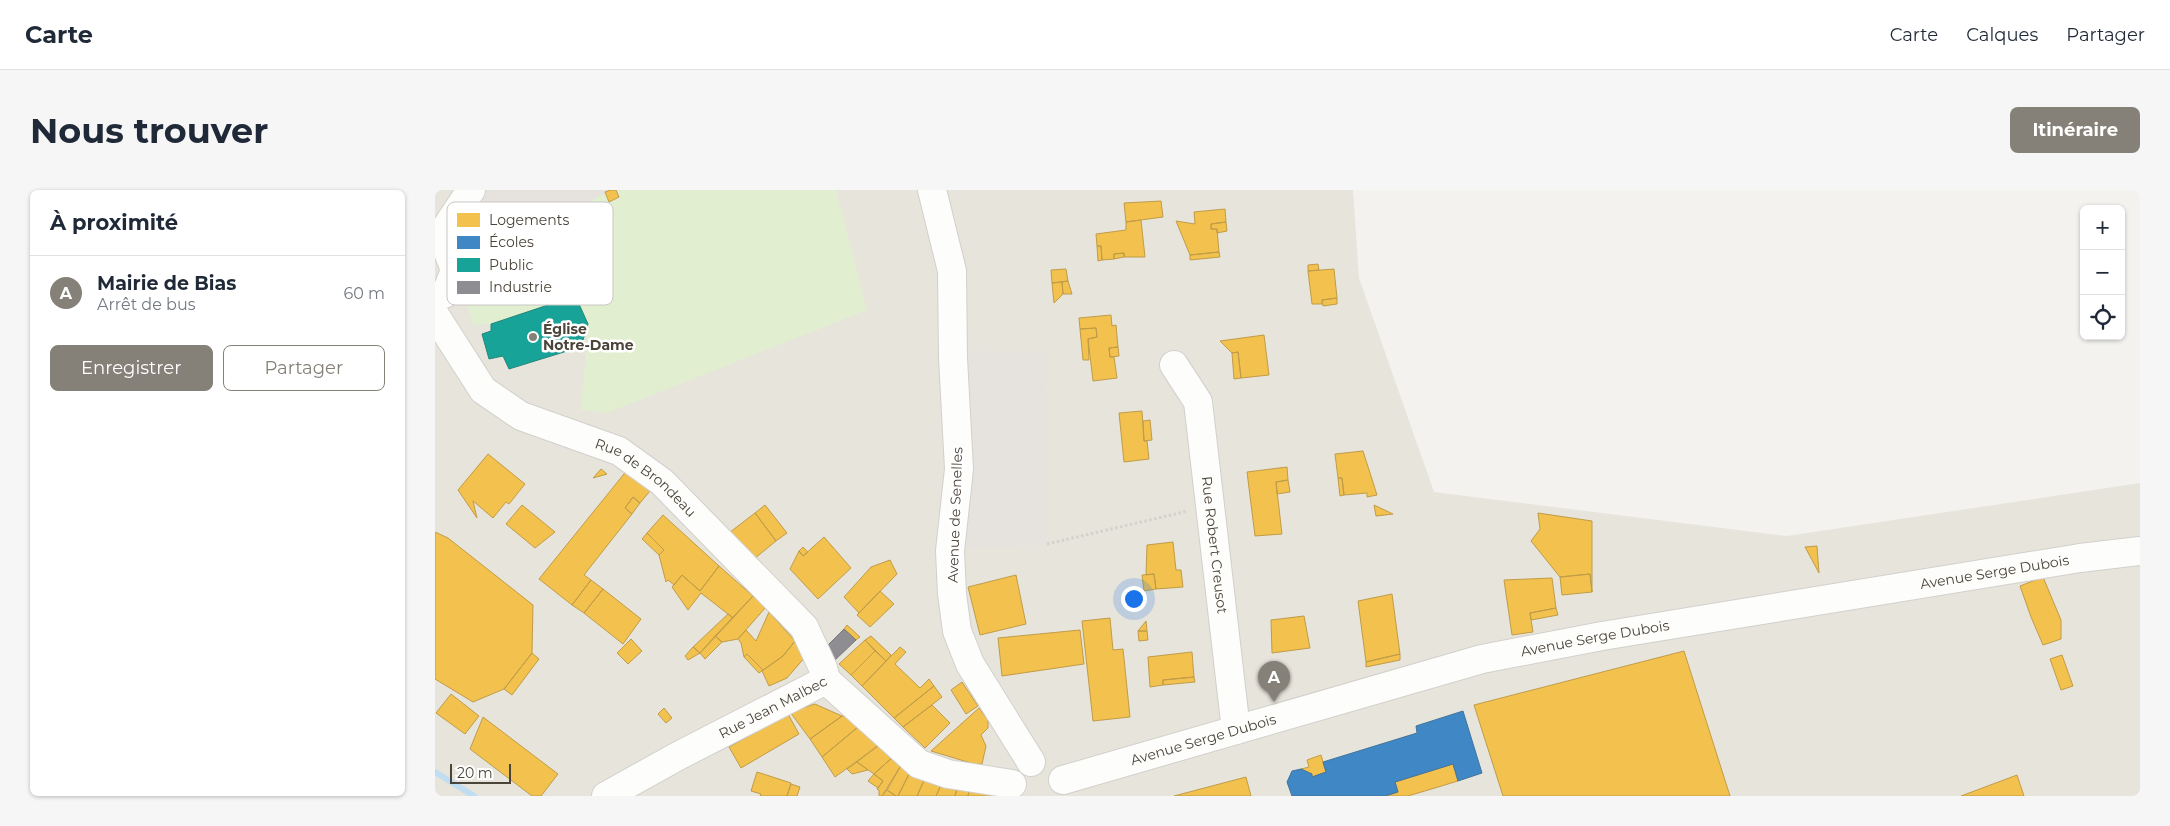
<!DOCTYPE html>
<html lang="fr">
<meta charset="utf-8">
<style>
body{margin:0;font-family:Montserrat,sans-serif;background:#f6f6f7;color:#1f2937}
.controls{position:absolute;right:15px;top:15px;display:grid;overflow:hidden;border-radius:8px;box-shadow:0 1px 4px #0004}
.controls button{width:45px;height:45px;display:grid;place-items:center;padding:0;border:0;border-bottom:1px solid #e0e1e3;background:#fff;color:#1f2937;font:25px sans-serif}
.scale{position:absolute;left:15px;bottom:12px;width:61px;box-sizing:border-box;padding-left:5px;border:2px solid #4b4439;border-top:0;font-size:14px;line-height:18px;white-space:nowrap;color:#4b4439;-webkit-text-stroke:4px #fff;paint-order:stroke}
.you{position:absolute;left:698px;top:408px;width:18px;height:18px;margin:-12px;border:4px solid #fff;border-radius:50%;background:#1a73e8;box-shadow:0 0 0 8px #1a73e833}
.badge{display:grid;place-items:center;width:32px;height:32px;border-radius:50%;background:#868178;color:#fff;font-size:16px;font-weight:700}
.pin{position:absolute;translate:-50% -41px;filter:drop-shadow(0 1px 2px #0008)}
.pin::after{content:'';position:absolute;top:26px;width:18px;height:15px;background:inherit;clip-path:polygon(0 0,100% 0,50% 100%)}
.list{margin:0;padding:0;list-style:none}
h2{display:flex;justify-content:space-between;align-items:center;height:65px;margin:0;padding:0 20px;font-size:21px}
h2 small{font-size:16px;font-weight:400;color:#747a83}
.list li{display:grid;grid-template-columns:32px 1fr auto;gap:15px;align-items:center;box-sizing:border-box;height:75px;padding:0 20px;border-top:1px solid #e0e1e3}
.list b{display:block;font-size:19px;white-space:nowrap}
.list p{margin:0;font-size:16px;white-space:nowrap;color:#747a83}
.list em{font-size:16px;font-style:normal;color:#747a83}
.actions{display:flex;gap:10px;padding:15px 20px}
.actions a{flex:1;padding:11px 0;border:1px solid #868178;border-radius:8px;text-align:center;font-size:18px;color:#868178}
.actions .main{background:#868178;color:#fff}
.icon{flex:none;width:28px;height:28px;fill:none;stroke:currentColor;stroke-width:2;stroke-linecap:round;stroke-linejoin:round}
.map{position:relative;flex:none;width:1705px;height:606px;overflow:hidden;border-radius:8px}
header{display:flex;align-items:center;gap:30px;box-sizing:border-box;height:70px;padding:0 25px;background:#fff;border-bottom:1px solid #e0e1e3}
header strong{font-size:24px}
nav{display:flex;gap:28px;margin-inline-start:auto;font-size:18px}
.intro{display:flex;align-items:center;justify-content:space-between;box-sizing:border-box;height:120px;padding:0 30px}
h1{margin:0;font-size:35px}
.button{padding:12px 22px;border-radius:8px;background:#868178;color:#fff;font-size:18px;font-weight:700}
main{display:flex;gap:30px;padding:0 30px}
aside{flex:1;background:#fff;border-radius:8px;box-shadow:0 1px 4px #0004}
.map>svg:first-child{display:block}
</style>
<header>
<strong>Carte</strong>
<nav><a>Carte</a><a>Calques</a><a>Partager</a></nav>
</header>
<div class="intro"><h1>Nous trouver</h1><a class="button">Itinéraire</a></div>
<main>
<aside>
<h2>À proximité<small></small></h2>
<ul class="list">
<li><span class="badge">A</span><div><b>Mairie de Bias</b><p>Arrêt de bus</p></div><em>60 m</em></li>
</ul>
<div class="actions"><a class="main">Enregistrer</a><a>Partager</a></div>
</aside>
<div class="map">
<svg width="1705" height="606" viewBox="0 0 1705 606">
<rect width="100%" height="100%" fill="#f4f2ee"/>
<!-- residential -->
<path fill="#e7e4dc" d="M0,0H918L924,88L999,302L1352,346L1705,293V606H0Z"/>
<!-- green -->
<path fill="#e1eecf" d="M175,0H401L432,120L172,223L146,220L153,134L144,114L128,110L56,134L38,135L26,92L42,70Z"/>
<!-- parking -->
<path fill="#e6e3df" d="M36,0H176L43,70L26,92L2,51Z
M530,161L611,163L612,354L532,359Z"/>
<!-- homes -->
<path fill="#f2c14e" stroke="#c09c48" d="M175,0H181L184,7L174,12L170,2Z
M726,11L728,27L691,32L689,13Z
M790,19L791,32L776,34V39H782L784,62L755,65L741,31L760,34L759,22Z
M706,30L710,67H689V63L679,64V69L667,70L666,56H662L661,44L691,40V32Z
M791,32L792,41L782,43V39H776V34Z
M662,56H666L667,70L663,71Z
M784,62L785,67L755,70V65Z
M689,63V67L679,69V64Z
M883,74L884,80L873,81V75Z
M631,79L633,91L617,93L616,80Z
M899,79L902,108L887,110V114H877L873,81Z
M633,91L637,104H628L627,92Z
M627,92L628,104L619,113L617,93Z
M902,108V114L888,116L887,110Z
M676,125L677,136L681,135L683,157L674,158L675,167H679L682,188L658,191L653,149L662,147L661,138L645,139L644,128Z
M661,138L662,147L653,149L654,170H648L645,139Z
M829,145L834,185L806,188L803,162L797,163L785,151Z
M683,157L684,166L675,167L674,158Z
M803,162L806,188L799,189L797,163Z
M707,221L709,251H712L714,269L689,272L684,223Z
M715,230L717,250L709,251L708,231Z
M928,261L942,305L932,307V303L909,305L907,288H903L900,264Z
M53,264L90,294L74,314L71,312L58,328L38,311L42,328L23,300Z
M852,277L853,290L841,292L847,344L820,346L812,282Z
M166,279L172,284L158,288Z
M193,279L215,301L205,313L198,307L190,318L197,324L149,385L156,390L137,415L104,389Z
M903,288H907L909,305L905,306Z
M853,290L855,302L842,304L841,292Z
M198,307L205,313L197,324L190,318Z
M87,315L120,342L100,358L71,334Z
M330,315L352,343L341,351L320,323Z
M939,315L958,324L941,326Z
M320,323L341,351L314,373L286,349Z
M1103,323L1157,331V402L1155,384L1125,387L1096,351L1105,339Z
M228,325L284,376L265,401L247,385L239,395L233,390L231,392L224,365L229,360L212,343Z
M0,342L13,348L98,415L97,463L69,499L38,512L0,489Z
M212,343L229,360L224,365L207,349Z
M389,347L416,378L383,409L355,379L364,361L368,366Z
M738,352L741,380H746L748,397L721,399L719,384L711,385L712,355Z
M1382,356L1384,383L1370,357Z
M368,357L373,362L368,366L364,361Z
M455,370L462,384L424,423L409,407L436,377Z
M284,376L318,406L298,428L266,403L253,420L237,397L247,385L265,401Z
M719,384L721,399L709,401L707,385Z
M1155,384L1157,402L1127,405L1125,387Z
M581,385L591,434L545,445L533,397Z
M1608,387L1626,430V449L1608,455L1596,427L1585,396Z
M1117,388L1121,418L1095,423L1098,442L1077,445L1069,390Z
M156,390L168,399L149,423L137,415Z
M168,399L206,429L188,454L149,423Z
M445,401L459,414L435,437L422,425Z
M957,404L965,464L931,472L923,411Z
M318,406L331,417L303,449L287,452L280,446Z
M1121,418L1123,425L1096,430L1095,423Z
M334,422L360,451L348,466L328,480L312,464L309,467L306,453L303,449L311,440L321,451Z
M293,424L298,428L265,463L258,457Z
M869,426L875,458L837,463L836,430Z
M675,428L678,460L688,459L695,527L658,531L647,431Z
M711,431L712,441H703Z
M412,435L425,447L421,450L409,439Z
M645,440L649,474L567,486L563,448Z
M703,441H712L713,450L704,451Z
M280,446L287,452L270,469L265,463Z
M436,446L456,465L451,471L430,450Z
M196,449L207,461L193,474L182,463Z
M430,450L440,461L416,485L404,474Z
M360,451L371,466L352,488L334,496L327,481L348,466Z
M258,457L265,463L253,470L250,466Z
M465,457L471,462L460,474L485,498L494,489L499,496L459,528L427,496Z
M440,461L451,471L427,496L416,485Z
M1249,461L1295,606H1068L1039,515Z
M757,462L759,487L728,490V495L715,497L713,467Z
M97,463L104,469L77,505L69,499Z
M312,464L328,480L324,483L309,467Z
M965,464V470L931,477V472Z
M1627,465L1638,496L1626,500L1615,469Z
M759,487L760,492L728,495V490Z
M527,492L543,516L531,524L516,500Z
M499,496L507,507L468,537L459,528Z
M16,504L44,526L30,544L1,523Z
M380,514L407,526L375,549L355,522Z
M497,515L515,533L490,558L468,537Z
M229,518L237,528L231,533L223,524Z
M544,518L553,530V538L546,545L551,556L547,574H539L496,561Z
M353,524L364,544L306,578L294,557Z
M407,526L415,527L423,537L387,567L375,549Z
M48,527L123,584L106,606H97L35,559Z
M423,537L443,556L400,587L387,567Z
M446,553L460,565L439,584L422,572Z
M460,565L468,572L447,606H444V600L442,599L448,591L439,584Z
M886,565L891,582L877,587V584L866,579L874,577L872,570Z
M422,572L433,580L417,584L412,579Z
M468,572L477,578L463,606H461L452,600Z
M1018,574L1023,591L973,606H950L963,602L960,592Z
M477,578L491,586L482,606H463Z
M322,582L356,593L352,606H325L326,604L316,601Z
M439,584L448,591L443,598L433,591Z
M1582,585L1589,606H1526Z
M491,586L507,593L501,606H482Z
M811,587L816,606H739Z
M507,593L523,596L520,606H501Z
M356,594L365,597L362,606H352Z
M522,598L534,601L533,606H520Z
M452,600L461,606H447Z
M534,601L560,606H533Z"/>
<!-- schools -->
<path fill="#3f88c5" stroke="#43749b" d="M1028,521L1047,583L1023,591L1018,574L960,592L963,602L950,606H857L852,592L857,581L866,579L877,584V587L891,582L888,572L982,543L981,536Z"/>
<!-- public -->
<path fill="#17a398" stroke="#27867c" d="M128,110L144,114L153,134L148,150L129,162L74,179L68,166L54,169L47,144L56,141V134Z"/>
<!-- industry -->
<path fill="#8d8d92" stroke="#797777" d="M409,439L421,450L400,470L391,457Z"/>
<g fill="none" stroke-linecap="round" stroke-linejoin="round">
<!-- stream -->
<path stroke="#c0ddf1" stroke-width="6" d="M0,582L39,606"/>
<defs>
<g id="minor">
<path d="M497,0L517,81L518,168L524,279L515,361L517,404L522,441L535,474L596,572"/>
<path d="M0,50L11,57L20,80L11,103L0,108"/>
<path d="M2,51L36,0"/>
<path id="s1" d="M0,125L48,200L86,226L184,261L227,292L369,437L388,478L391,490"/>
<path id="s2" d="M739,175L763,212L801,540"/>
<path d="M391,490L484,574L513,584L577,594"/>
<path id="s3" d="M628,590L1047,469L1167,446L1645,368L1705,361"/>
<path id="s4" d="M171,606L243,566L391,490"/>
</g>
</defs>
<!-- minor casing -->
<use href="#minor" stroke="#d2d0cb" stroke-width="30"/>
<!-- path -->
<path stroke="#d3d2cc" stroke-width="3" stroke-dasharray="2.5 2.5" stroke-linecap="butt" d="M612,354L753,321"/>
<!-- minor -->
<use href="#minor" stroke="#fdfdfc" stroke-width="28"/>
</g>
<!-- markers -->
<circle fill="#868178" stroke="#fff" stroke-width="2" cx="98" cy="147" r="5"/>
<g text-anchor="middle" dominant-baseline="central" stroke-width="5" stroke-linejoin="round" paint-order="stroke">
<!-- poi labels -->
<g font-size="14" font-weight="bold" fill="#4b4439" stroke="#fff" text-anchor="start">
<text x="108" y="139">Église<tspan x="108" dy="16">Notre-Dame</tspan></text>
</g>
<!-- street labels -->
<g font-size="14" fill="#4b4439" stroke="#fff">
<text stroke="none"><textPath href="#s1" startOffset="276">Rue de Brondeau</textPath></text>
<text transform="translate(520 325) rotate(-88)">Avenue de Senelles</text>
<text stroke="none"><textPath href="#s2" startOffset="188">Rue Robert Creusot</textPath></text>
<text stroke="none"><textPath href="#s3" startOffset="956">Avenue Serge Dubois</textPath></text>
<text stroke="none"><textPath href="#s3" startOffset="551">Avenue Serge Dubois</textPath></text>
<text stroke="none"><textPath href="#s4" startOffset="189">Rue Jean Malbec</textPath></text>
<text stroke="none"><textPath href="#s3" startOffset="146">Avenue Serge Dubois</textPath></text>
</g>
</g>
<!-- legend -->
<rect x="12" y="12" width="166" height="103" rx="8" fill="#fff" stroke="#c9c7c4" stroke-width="1"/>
<rect x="22" y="23" width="23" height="14" fill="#f2c14e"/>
<rect x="22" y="46" width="23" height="13" fill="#3f88c5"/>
<rect x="22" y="68" width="23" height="14" fill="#17a398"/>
<rect x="22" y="91" width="23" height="13" fill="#8d8d92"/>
<g font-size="14" fill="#4b4439">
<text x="54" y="35">Logements</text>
<text x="54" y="57">Écoles</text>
<text x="54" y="80">Public</text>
<text x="54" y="102">Industrie</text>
</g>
</svg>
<div class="controls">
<button>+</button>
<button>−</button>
<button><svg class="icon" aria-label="locate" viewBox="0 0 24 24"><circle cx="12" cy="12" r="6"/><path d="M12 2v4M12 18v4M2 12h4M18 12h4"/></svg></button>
</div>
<div class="scale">20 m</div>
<div class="you"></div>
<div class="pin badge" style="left:839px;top:512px">A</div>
</div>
</main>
